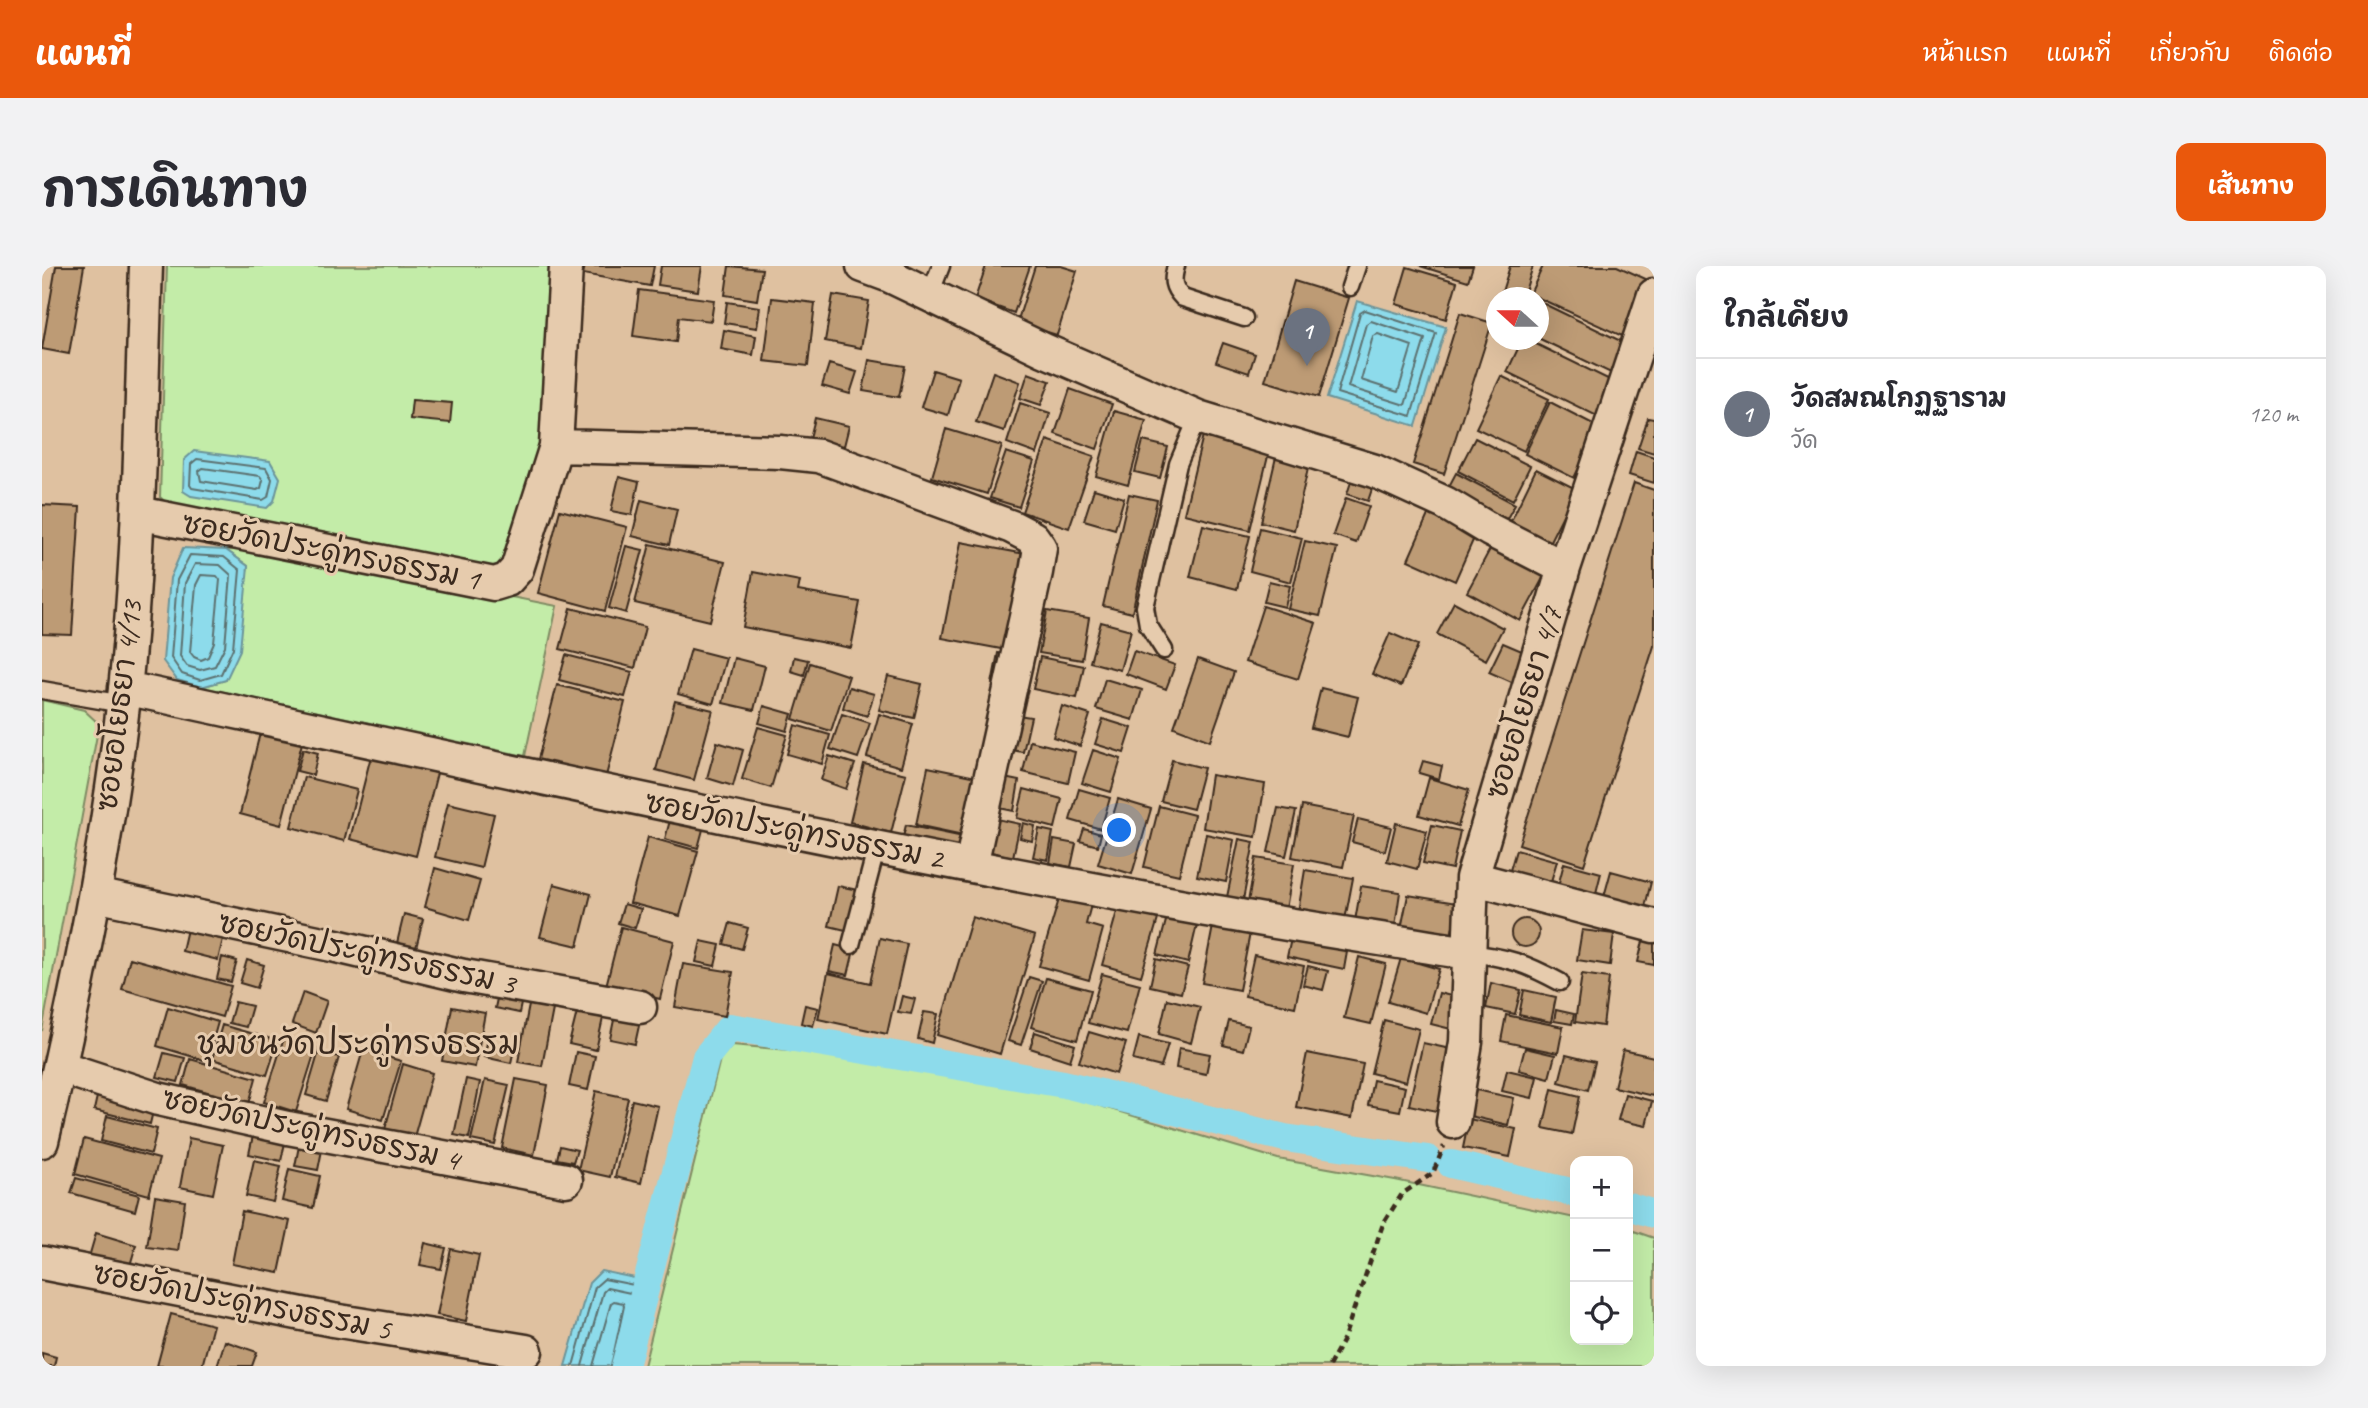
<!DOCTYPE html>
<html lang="th">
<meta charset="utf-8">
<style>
body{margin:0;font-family:Caveat,"Playpen Sans Thai",sans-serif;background:#f2f2f3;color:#2b2b33}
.controls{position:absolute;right:21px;bottom:21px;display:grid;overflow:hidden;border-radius:14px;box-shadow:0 7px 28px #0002}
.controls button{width:63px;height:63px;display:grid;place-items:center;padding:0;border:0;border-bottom:2px solid #e1e1e2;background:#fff;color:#2b2b33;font:35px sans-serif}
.compass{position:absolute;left:1444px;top:21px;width:63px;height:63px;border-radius:50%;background:#fff;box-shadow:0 7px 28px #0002;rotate:291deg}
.you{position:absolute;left:1078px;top:565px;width:24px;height:24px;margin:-18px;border:5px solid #fff;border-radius:50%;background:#1a73e8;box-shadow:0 0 0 10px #1a73e833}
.badge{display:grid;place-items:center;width:46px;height:46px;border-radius:50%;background:#ea580c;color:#fff;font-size:23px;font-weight:700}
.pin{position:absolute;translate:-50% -58px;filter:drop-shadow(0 2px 4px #0008)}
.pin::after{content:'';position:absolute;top:37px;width:24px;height:21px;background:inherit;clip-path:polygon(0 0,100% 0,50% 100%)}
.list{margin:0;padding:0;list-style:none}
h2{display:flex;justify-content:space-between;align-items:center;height:91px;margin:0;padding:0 28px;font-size:30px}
h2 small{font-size:23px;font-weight:400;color:#7c7c81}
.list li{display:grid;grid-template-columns:46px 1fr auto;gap:21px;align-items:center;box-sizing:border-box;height:112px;padding:0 28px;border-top:2px solid #e1e1e2}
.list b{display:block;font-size:26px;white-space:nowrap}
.list p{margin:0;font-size:23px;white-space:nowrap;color:#7c7c81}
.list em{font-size:23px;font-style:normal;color:#7c7c81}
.icon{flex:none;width:38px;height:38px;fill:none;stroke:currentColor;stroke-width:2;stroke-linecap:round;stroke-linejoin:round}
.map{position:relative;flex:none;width:1612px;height:1100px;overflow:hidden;border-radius:14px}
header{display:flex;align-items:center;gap:42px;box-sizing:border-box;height:98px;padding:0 35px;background:#ea580c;color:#fff}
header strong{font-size:33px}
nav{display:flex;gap:38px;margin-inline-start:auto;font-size:24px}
.intro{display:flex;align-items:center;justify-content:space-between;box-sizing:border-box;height:168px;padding:0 42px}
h1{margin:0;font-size:49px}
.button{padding:18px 32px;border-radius:14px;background:#ea580c;color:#fff;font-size:24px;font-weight:700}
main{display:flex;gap:42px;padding:0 42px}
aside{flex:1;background:#fff;border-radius:14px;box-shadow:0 7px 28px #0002}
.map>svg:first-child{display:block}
</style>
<header>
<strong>แผนที่</strong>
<nav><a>หน้าแรก</a><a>แผนที่</a><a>เกี่ยวกับ</a><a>ติดต่อ</a></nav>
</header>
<div class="intro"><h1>การเดินทาง</h1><a class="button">เส้นทาง</a></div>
<main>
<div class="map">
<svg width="1612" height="1100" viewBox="0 0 1612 1100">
<rect width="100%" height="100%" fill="#dfc1a0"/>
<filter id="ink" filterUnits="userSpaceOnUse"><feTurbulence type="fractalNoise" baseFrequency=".0143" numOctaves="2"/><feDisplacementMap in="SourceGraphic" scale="14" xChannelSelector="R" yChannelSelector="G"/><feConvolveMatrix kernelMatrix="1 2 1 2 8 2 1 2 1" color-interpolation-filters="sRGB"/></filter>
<g filter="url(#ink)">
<!-- green -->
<path fill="#c3eca8" stroke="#7f8b63" stroke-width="2" d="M125,0H509L504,168L459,303L129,241L118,231Z
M218,281L515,340L483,490L159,421L184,414L206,300L184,284Z
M0,434L42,444L57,458L0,765Z
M690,779L806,789L1018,828L1236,893L1353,914L1533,952V1074H1586V963L1612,972V1100H602L678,793Z"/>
<!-- water -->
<path fill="#8ddbeb" stroke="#6c9499" stroke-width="2" d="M1315,35L1404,61L1374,160L1285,132Z
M152,185L228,195L238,212L232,235L225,242L149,230L141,225L142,194Z
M141,282L184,284L206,300L198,384L184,414L159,421L135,414L121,395L128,312Z
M559,1005L607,1015L613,1024L595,1100H523L547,1017Z"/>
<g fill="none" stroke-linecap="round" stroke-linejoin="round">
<!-- shore -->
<path stroke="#5c7170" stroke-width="2" d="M1323,44L1394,67L1369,150L1295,127L1318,47Z
M1329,55L1383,73L1363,139L1306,121L1324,58Z
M1336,68L1370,80L1356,126L1319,114L1331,70Z
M155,193L224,202L230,213L226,231L221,234L150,222L148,219L149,198Z
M161,202L218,210L221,214L219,222L215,224L159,215L157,205Z
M148,289L182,291L198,304L191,382L179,408L158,414L140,408L129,392L135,314Z
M153,298L178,299L189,309L183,380L173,400L158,404L145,400L138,390L143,317Z
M159,309L175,310L178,314L172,377L166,391L159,394L152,391L148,386L154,319Z
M531,1100L553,1021L562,1013L602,1021L605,1025L589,1100
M540,1100L561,1026L565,1022L593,1028L595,1031L580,1100
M551,1100L569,1037L572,1035L581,1037L582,1040L569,1100"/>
<!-- canal -->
<path stroke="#8ddbeb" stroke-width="28" d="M1409,898L1533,927
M1586,940L1612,948
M583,1100L664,791L688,761L1022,818L1243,872L1386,893"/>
</g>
<!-- building -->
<path fill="#bd9b75" stroke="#3b2a1e" stroke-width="2" d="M14,0H42L27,88L0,83Z
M543,0H612L608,20L541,8Z
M619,0H660L656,25L616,19Z
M687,0L720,3L715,34L683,29Z
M944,0H988L972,47L933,33Z
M993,0H1019L1035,5L1015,69L975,57Z
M1378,0H1431L1426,15Z
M1468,0H1491L1481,32H1458Z
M1501,0H1575L1606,14L1580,70L1488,28Z
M1365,1L1415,16L1404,53L1354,38Z
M1252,15L1307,32L1277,131L1223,115Z
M597,24L672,34L669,55L637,51L634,76L591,70Z
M791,29L827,35L819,82L783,75Z
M730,32L773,37L766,100L722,95Z
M1496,35L1589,80L1575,110L1496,72Z
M685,36L718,41L715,62L682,57Z
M1418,47L1450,57L1402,208L1371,198Z
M682,64L714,70L711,89L679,83Z
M1480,74H1486L1574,117L1557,151L1465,106Z
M1181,77L1213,88L1207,107L1174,96Z
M827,94L863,100L857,131L821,125Z
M787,98L815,106L808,128L780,120Z
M891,104L917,112L906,149L879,141Z
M951,106L978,116L962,165L934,156Z
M986,107L1008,115L999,139L978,132Z
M1459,110L1507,133L1482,185L1434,162Z
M1028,123L1070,138L1055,183L1013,168Z
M370,134L410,137L408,157L368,153Z
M1508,136L1557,161L1532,212L1483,188Z
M978,137L1008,147L995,188L965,177Z
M1072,145L1104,154L1086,219L1054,210Z
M773,152L807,160L802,180L768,172Z
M1606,152L1612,153V187L1596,182Z
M904,163L960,180L945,228L890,211Z
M1162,165L1228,182L1208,264L1142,248Z
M1433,172L1488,200L1471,234L1416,205Z
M1005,174L1052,190L1027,262L980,246Z
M1101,175L1126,181L1118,212L1093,206Z
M1594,185L1612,191V217L1587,209Z
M964,186L992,195L977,241L948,232Z
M1234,191L1267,198L1252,264L1219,256Z
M1494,203L1534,223L1507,277L1468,257Z
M1312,207L1333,214L1326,235L1305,228Z
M1414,207L1473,238L1463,256L1405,224Z
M577,211L597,216L590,249L569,245Z
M1592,217L1612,224V380L1542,599L1477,578Z
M1052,223L1082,232L1073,263L1042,254Z
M1087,228L1115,234L1090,347L1061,340Z
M1304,232L1327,240L1314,277L1291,269Z
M599,234L635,243L627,279L590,270Z
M0,239L38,241L30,369L0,368Z
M1389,242L1436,263L1413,315L1366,294Z
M518,244L585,261L563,345L496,327Z
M1161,259L1208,270L1195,323L1148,311Z
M1218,262L1260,272L1249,316L1208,305Z
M1454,272L1507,301L1478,355L1425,326Z
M1263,275L1295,282L1278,350L1246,343Z
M919,276L988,289L970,385L900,372Z
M608,278L683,296L668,355L593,337Z
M584,280L601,284L584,347L567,342Z
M711,306L758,315L756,325L818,336L809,382L701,361Z
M1227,315L1248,320L1243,341L1222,336Z
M1412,336L1461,362L1444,394L1395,368Z
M1221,340L1274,357L1256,413L1203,396Z
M529,342L603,361L593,402L518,383Z
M1005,345L1047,352L1040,394L997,387Z
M1059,356L1089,364L1078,404L1048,396Z
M1348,367L1376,379L1359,420L1330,408Z
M1461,377L1487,388L1474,418L1447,406Z
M649,383L684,392L671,438L636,428Z
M1092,385L1133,399L1124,423L1084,408Z
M956,387L969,390L963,420L950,418Z
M524,389L590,406L583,431L517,414Z
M752,391L766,394L762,409L749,405Z
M998,391L1042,400L1035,432L991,423Z
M692,392L723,400L712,444L681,437Z
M1156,393L1192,406L1168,475L1132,461Z
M768,397L807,410L789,465L751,453Z
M846,410L880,418L872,452L837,444Z
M1063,413L1100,424L1091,454L1054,443Z
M515,419L583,436L563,514L495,497Z
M807,421L832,428L825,450L801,442Z
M1279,422L1316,431L1306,471L1269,462Z
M633,435L671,444L652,514L614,504Z
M722,440L750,448L745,465L717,457Z
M1020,440L1048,449L1038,480L1011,471Z
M800,448L828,457L816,492L788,483Z
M837,448L871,458L859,501L825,491Z
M976,449L989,451L981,486L969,484Z
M1061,453L1090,462L1082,487L1053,478Z
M753,459L788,469L780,498L745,488Z
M716,461L745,469L729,522L700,513Z
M218,467L260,477L239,559L198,548Z
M988,475L1033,486L1026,517L981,506Z
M675,476L701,484L691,520L665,512Z
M261,483L276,487L271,509L255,505Z
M1051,484L1079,493L1069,526L1040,517Z
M329,490L395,507L374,590L308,573Z
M787,490L813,498L804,523L779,514Z
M1130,494L1162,502L1151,543L1119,535Z
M1381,495L1400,500L1397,513L1377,507Z
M822,498L864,508L849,567L808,556Z
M886,501L939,512L926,570L874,559Z
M1169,509L1223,518L1214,571L1161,562Z
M262,511L315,524L302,575L249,561Z
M962,512L977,515L972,545L957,542Z
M1387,512L1427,524L1416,560L1377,549Z
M982,523L1020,533L1013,562L975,552Z
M1037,523L1068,532L1059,563L1028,554Z
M1076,533L1109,543L1090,608L1056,598Z
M406,537L452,548L439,602L393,591Z
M1117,540L1152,549L1137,609L1102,601Z
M1260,540L1312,550L1301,601L1250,591Z
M1236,542L1254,545L1244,590L1226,586Z
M630,547L663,556L656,582L623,573Z
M955,553L978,558L971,591L949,586Z
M1316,553L1349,561L1343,585L1310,576Z
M981,557L993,560L990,575L978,572Z
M1354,557L1385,565L1375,603L1345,595Z
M864,559L926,572L923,584L861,571Z
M1390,559L1418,565L1410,603L1381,597Z
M997,563L1011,566L1006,594L991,591Z
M1042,563L1059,568L1056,580L1038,575Z
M1164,568L1192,574L1184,616L1155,610Z
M606,571L656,585L638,650L588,637Z
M1197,573L1212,576L1201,634L1185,631Z
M1012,574L1034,578L1029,601L1008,597Z
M1474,584L1515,595L1507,622L1466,611Z
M1214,592L1252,598L1244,643L1206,636Z
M1522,597L1559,607L1552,635L1515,624Z
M393,602L438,615L427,654L383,641Z
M1263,604L1311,612L1303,654L1256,646Z
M1569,605L1609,616L1601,649L1560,638Z
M512,618L549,628L536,680L498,671Z
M796,620L821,625L812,666L787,660Z
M1319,620L1358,626L1353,661L1313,655Z
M1366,629L1415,637L1409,671L1359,663Z
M1018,630L1049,639L1044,658L1061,663L1047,714L997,700Z
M582,638L599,643L593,662L576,657Z
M1076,642L1116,653L1099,710L1060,699Z
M1126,647L1156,654L1146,697L1115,689Z
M362,648L381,653L374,682L355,677Z
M930,651L993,670L958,788L895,769Z
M1469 667a14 14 0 1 1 28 0a14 14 0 1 1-28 0Z
M688,657L706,662L700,683L682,678Z
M1171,660L1208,667L1197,724L1160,717Z
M579,661L632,675L618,733L564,720Z
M145,663L181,673L176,694L140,685Z
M1540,664L1572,668L1568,699L1535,694Z
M1603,667L1612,669V699L1596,696Z
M1250,668L1306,680L1302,703L1245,691Z
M838,672L865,678L845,768L776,753L786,707L828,717Z
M659,675L678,679L673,700L654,696Z
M793,679L812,684L806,709L787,705Z
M1212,689L1262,700L1253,741L1203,730Z
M180,691L195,695L189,716L175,713Z
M1317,691L1344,698L1329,758L1302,752Z
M88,692L189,720L180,751L80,723Z
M1359,692L1397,703L1384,747L1346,736Z
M1114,693L1146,701L1139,727L1108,720Z
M205,694L222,699L215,722L198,717Z
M641,698L691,706L683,750L633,741Z
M1266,700L1286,705L1281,724L1261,719Z
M1060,708L1098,718L1085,767L1046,757Z
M1540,708L1567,712L1561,760L1533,756Z
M987,711L1000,715L979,779L966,775Z
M1004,712L1049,724L1035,774L989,761Z
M1449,717L1479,724L1473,748L1444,742Z
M1482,724L1514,731L1509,756L1477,749Z
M261,726L285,735L274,767L250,758Z
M1397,727L1421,733L1413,764L1389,758Z
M456,728L480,733L477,747L453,742Z
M860,730L873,733L869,748L856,746Z
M1125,733L1158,741L1149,777L1117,768Z
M488,734L512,738L500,800L476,796Z
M193,736L210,740L204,761L187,757Z
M763,739L776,742L771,760L759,757Z
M126,741L176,756L165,795L115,780Z
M410,741L443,747L433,801L400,795Z
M1514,744L1532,748L1530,758L1512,755Z
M535,746L561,752L554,784L527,778Z
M882,746L896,748L890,777L876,773Z
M573,749L598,755L593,778L568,773Z
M1464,749L1521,761L1516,787L1459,775Z
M1342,754L1377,763L1364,816L1329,807Z
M1187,755L1207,760L1201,784L1181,779Z
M180,759L236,775L225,809L170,793Z
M993,766L1033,779L1028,795L988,782Z
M1047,766L1084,777L1074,808L1037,796Z
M1097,771L1126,778L1119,801L1091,794Z
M242,772L274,782L254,846L222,836Z
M445,777L472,783L469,797L442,791Z
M1381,777L1413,784L1399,846L1367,839Z
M1137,782L1168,788L1164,808L1134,802Z
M1483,782L1513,789L1507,812L1477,804Z
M321,784L359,795L341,854L304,843Z
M1581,784L1612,791L1611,830L1572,821Z
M277,785L297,791L284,835L264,829Z
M534,786L553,790L546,824L527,820Z
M122,787L143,792L136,816L115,811Z
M1265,787L1321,798L1310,852L1254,841Z
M1524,789L1553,796L1546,824L1517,816Z
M148,793L214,812L207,838L141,819Z
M361,798L390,807L372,871L343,863Z
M1465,804L1495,811L1490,832L1460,825Z
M424,813L438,816L427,872L412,869Z
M474,813L506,819L492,889L460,882Z
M443,814L467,819L453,879L429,874Z
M1331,814L1363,821L1358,845L1326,839Z
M1510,823L1538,830L1530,868L1501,862Z
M1434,824L1472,832L1466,859L1428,850Z
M554,825L586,832L568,911L536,904Z
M56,826L112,841L108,858L52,844Z
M1583,828L1610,835L1604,860L1576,854Z
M590,834L616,840L599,917L573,911Z
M65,850L115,863L109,888L59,875Z
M1427,853L1474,863L1468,891L1421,882Z
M212,865L244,872L239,895L207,888Z
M147,872L181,879L171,928L138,921Z
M42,873L117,893L107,929L33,908Z
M258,875L281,879L276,904L253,900Z
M518,880L535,884L531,896L515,893Z
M212,894L239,900L231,936L204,930Z
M247,903L278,910L271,942L240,935Z
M34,912L97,929L93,945L29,927Z
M113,930L143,935L136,985L105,981Z
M200,945L248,955L237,1007L190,998Z
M54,967L94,979L87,1003L47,991Z
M383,977L404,982L399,1003L378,999Z
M409,983L437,989L424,1055L395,1049Z
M129,1048L171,1059L160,1100H115Z
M183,1075L215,1086L210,1100H175Z
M0,1087L14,1091L12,1100H0Z"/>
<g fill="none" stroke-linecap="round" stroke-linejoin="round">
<defs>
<path id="lane" d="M1134,0C1130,14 1130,21 1141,32L1202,52
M1308,21L1315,0
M888,28L899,0
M1122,384L1106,359L1103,341L1136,198L1156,151
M0,424L81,438
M809,679L835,580
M1425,687C1465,691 1483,697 1518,716"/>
<path id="street" d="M821,0L848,10L1002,84L1156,151L1333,205L1403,237L1448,264L1522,302
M514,180L738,186L777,190L970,261L991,272L998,282L994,306L929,599
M96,247L452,318L465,314L475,303L514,180L524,0
M83,422C439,499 795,578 1154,642C1244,659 1335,672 1425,687
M1430,612L1612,660
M53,629L290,679L422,710L598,741
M18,801L116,833L246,862L524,914
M1411,856L1424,776L1430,612L1522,302L1612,29
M0,875C36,726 66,575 83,423C98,283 99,141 104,0
M0,997L291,1054L484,1085"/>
</defs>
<!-- lane casing -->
<use href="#lane" stroke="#3b2a1e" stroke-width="21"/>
<!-- street casing -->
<use href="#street" stroke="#3b2a1e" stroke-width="37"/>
<!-- path -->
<path stroke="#3b2a1e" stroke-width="4.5" stroke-dasharray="7 5" stroke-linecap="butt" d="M1287,1100L1302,1072L1341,958L1360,928L1391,907L1402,880"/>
<!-- lane -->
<use href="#lane" stroke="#e6cbad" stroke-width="16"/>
<!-- street -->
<use href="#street" stroke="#e6cbad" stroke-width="32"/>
</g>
</g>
<g text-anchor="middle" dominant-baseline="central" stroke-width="6" stroke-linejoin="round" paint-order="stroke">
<!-- street labels -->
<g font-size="30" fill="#3b2a1e" stroke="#e6cbad">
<text transform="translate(289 285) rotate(11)">ซอยวัดประดู่ทรงธรรม 1</text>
<text transform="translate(1482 437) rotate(-73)">ซอยอโยธยา 4/7</text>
<text transform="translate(77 440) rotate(-83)">ซอยอโยธยา 4/13</text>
<text transform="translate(752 564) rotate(11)">ซอยวัดประดู่ทรงธรรม 2</text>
<text transform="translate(325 687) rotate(12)">ซอยวัดประดู่ทรงธรรม 3</text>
<text transform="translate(269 863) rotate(12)">ซอยวัดประดู่ทรงธรรม 4</text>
<text transform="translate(200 1035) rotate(11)">ซอยวัดประดู่ทรงธรรม 5</text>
</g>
<!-- neighbourhood labels -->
<g font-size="32" fill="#3b2a1e" stroke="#e6cbad">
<text x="316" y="777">ชุมชนวัดประดู่ทรงธรรม</text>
</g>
</g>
</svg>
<div class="controls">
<button>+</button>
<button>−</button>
<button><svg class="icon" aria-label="locate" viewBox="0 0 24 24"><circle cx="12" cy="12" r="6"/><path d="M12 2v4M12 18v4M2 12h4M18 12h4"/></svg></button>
</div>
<svg class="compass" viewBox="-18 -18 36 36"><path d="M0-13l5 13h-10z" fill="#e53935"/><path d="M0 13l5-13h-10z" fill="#7c7c81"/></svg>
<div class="you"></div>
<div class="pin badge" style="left:1265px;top:100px;background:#6b7280">1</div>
</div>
<aside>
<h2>ใกล้เคียง<small></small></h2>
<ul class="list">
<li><span class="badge" style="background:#6b7280">1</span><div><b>วัดสมณโกฏฐาราม</b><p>วัด</p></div><em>120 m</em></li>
</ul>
</aside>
</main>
